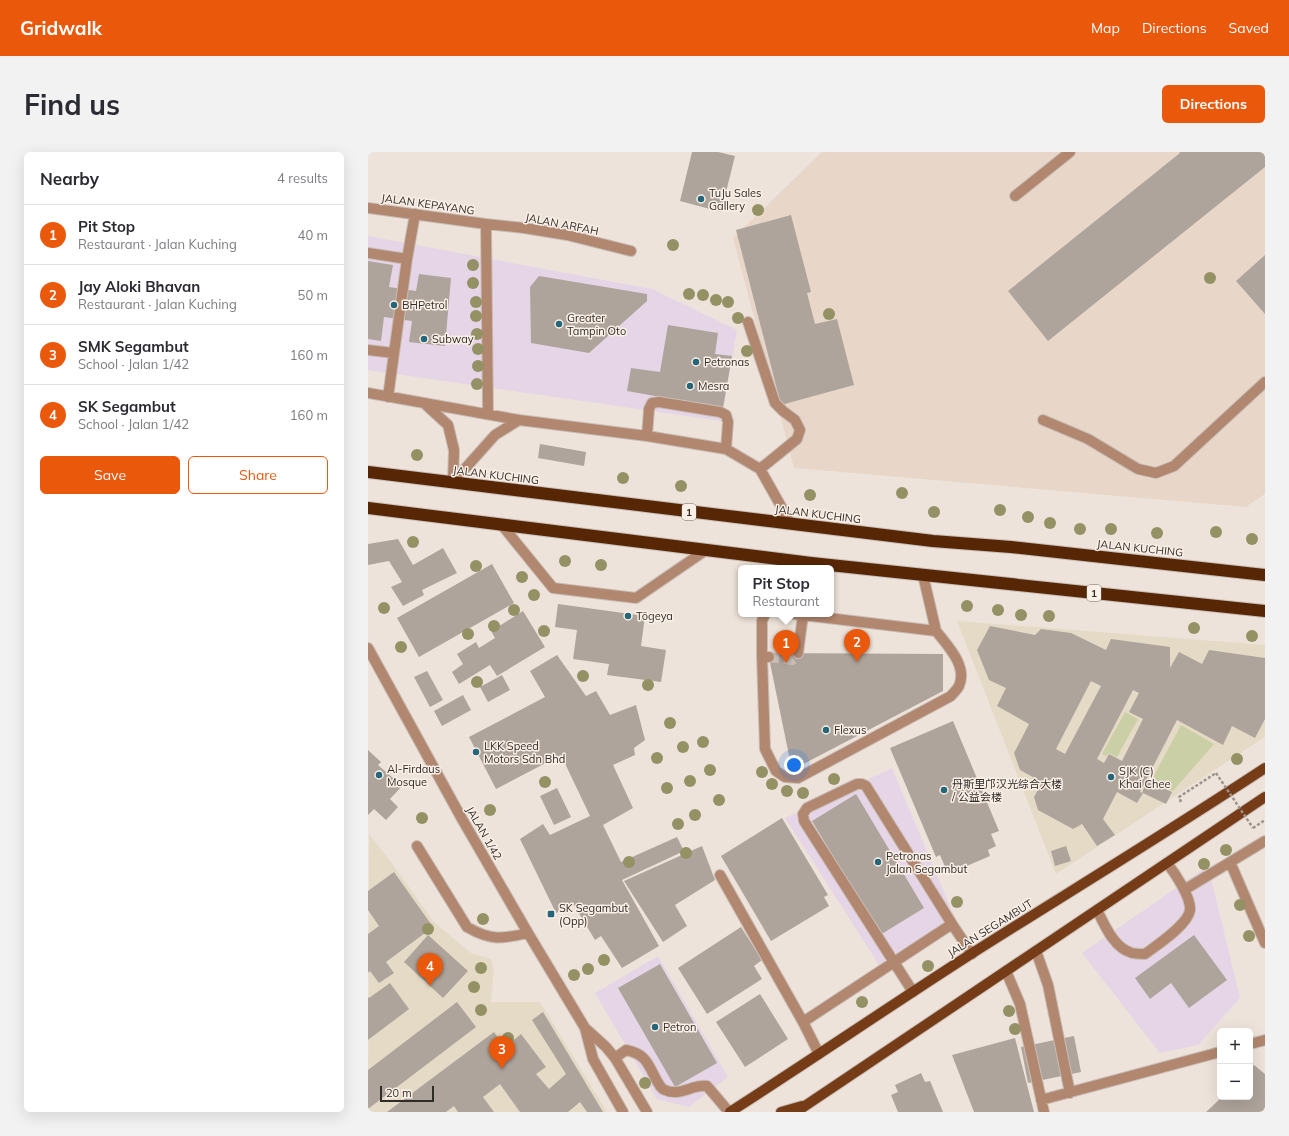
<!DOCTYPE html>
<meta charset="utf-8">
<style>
body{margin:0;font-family:Mulish,"Noto Sans SC",sans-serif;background:#f2f2f3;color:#2b2b33}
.controls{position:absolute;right:12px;bottom:12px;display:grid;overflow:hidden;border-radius:6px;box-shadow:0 4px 16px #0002}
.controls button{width:36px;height:36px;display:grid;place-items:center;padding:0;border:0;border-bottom:1px solid #e1e1e2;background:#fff;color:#2b2b33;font:20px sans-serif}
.scale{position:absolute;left:12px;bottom:10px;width:54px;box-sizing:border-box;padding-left:4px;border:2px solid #302c29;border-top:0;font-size:11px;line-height:14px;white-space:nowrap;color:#302c29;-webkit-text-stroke:3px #fbf0e7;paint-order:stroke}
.you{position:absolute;left:426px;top:613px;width:14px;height:14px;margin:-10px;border:3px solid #fff;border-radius:50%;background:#1a73e8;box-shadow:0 0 0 6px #1a73e833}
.badge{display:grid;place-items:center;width:26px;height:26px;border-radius:50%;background:#ea580c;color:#fff;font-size:13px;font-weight:700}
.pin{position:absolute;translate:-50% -33px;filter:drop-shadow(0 1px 2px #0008)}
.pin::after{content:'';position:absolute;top:21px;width:14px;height:12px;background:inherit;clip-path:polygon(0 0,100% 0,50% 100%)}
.popup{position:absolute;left:370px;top:413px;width:96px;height:52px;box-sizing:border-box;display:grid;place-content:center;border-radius:6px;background:#fff;filter:drop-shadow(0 1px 3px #0005);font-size:13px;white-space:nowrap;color:#7c7c81}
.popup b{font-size:15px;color:#2b2b33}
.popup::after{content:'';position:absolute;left:50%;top:100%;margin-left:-8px;border:8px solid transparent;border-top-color:#fff}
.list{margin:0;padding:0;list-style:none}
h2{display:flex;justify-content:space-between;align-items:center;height:52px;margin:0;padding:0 16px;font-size:17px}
h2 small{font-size:13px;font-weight:400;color:#7c7c81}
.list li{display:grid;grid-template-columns:26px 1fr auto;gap:12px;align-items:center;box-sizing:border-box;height:60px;padding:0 16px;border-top:1px solid #e1e1e2}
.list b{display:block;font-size:15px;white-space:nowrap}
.list p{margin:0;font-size:13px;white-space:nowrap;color:#7c7c81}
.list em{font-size:13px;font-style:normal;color:#7c7c81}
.actions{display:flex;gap:8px;padding:12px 16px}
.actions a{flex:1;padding:9px 0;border:1px solid #ea580c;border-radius:6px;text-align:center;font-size:14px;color:#ea580c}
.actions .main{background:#ea580c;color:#fff}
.map{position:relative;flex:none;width:897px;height:960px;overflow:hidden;border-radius:6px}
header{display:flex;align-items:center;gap:24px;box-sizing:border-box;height:56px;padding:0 20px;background:#ea580c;color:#fff}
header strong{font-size:19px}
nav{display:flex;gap:22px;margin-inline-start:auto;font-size:14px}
.intro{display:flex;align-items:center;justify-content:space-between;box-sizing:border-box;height:96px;padding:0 24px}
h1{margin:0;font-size:28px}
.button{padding:10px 18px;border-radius:6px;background:#ea580c;color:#fff;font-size:14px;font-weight:700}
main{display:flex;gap:24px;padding:0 24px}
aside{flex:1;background:#fff;border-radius:6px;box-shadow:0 4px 16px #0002}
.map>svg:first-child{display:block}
</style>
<header>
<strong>Gridwalk</strong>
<nav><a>Map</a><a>Directions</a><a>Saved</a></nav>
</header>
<div class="intro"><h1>Find us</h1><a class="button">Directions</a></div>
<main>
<aside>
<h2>Nearby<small>4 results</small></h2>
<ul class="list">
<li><span class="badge">1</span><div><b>Pit Stop</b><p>Restaurant · Jalan Kuching</p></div><em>40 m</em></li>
<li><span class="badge">2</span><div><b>Jay Aloki Bhavan</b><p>Restaurant · Jalan Kuching</p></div><em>50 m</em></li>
<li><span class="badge">3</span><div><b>SMK Segambut</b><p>School · Jalan 1/42</p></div><em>160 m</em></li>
<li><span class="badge">4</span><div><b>SK Segambut</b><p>School · Jalan 1/42</p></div><em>160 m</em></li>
</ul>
<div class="actions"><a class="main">Save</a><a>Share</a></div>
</aside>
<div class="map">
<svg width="897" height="960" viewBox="0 0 897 960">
<rect width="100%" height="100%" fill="#eee3da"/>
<!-- commercial -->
<path fill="#e5d5e7" d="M0,84L284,137L369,178L353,269L0,218Z
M524,616L586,764L511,813L417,666Z
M840,714L872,846L830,893L792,901L714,801Z
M290,804L360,925L321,955L289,947L227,841Z"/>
<!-- built -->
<path fill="#e8d7c9" d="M454,0H897V342L878,355L426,316L365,86Z"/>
<!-- education -->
<path fill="#e5dac6" d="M589,469L897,493V585L688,722Z
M1,682L23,710L65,769L103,801L123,807L126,817L123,850H172L239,960H0Z"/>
<!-- green -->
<path fill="#cbcfa6" d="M757,560L770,567L749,605L741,601L738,604L734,602Z
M813,573L846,592L805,639L783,629Z"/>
<!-- building -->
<path fill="#aea49b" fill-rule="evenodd" d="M324,0H350L367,4L353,60L312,49Z
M811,0H897V15L680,189L640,139L812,1Z
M423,63L443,140L439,141L447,172L469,167L486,233L413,253L368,78Z
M897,103V162L868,129Z
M0,109L25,113L21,135L48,139L51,122L83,126L77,194L41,190L44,169L16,165L13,189L0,187Z
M171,124L279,142V149L221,201L163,191L162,135Z
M300,173L350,181L347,202L364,204L355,256L259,239L263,216L292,220Z
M172,292L218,300L216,314L170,306Z
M30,387L45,413L75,396L89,421L54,438L56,443L35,454L23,435L34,430L21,409L0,413V392Z
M124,412L146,451L51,505L29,466Z
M190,452L277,464L273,494L298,498L293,530L239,523L241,512L205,507L209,478L187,475Z
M155,459L177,495L129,524L122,513L91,532L84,520L95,512L89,502L108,490L111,496L127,486L123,479Z
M622,474L667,483L673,477L703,481L738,498L743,487L802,495V516L811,500L834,512L841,498L897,506V567L887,586L864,574L855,593L809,568L772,640L774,641L779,628L804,640L798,652L775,641L769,651L749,640L735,667L747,683L729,694L714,672L705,677L670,658L666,645L674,630L652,618L646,601L661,572L629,554L638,536L621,528L609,498ZM723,529L733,534L697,602L688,597ZM765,538L771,541L761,560L775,567L754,609L741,602L736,611L729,607Z
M400,501L575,502V539L424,618Z
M189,503L218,544L228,539L242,563L268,553L277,588L266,596L267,603L245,613L265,656L235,673L253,710L309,685L316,699L254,728L291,794L254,816L233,784L227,788L206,753L188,761L152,687L175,672L182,683L222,664L193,603L128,637L101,585L177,545L162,519Z
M59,519L75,548L62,555L46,525Z
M134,523L142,538L120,550L112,535Z
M95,543L103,558L74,574L66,559Z
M585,569L631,679L623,682L628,694L620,698L622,704L580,722L572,703L568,705L522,596Z
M0,598L13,610L10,613L34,634L22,647L30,655L18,668L6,657L0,663Z
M189,636L203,665L186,673L172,644Z
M488,642L556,756L512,783L444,669Z
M414,666L460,743L456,745L461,754L403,789L353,704Z
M334,694L347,728L307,753L319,774L295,790L256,729Z
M698,694L703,709L687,714L683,699Z
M26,720L65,775L18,810L26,821L11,831L2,819L0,821V782L11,774L0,758V739Z
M373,775L394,808L386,814L394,827L339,862L310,816Z
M60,783L100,819L75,846L36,810Z
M826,783L859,828L821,856L803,831L782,847L767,826Z
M292,812L349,911L307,935L250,836Z
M22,831L41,857L0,888V845L1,846Z
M392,842L420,887L377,915L348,870Z
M89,850L108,875L0,957V918Z
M175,860L235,960H219L212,950L200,960H152L132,932L115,945L126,960H90L86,954L78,960H19L126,880L141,901L146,896L142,891L153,882L178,915L168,922L181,937L198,922L164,868Z
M706,884L713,920L660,931L653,895Z
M647,886L666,960H606L584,903Z
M886,913L897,922V960H838L854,945H882V917Z
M553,921L557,930L562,929L575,960H530L523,943L530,940L527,933Z"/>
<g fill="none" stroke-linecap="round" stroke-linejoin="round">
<!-- minor-tunnel -->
<path stroke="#c8beb7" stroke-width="10" stroke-dasharray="10 5" stroke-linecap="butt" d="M401,505L424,508L427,506L430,501"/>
<defs>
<path id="minor" d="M647,44L702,0
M0,56L118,72L120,262
M118,72L156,76L199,83L263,99
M0,101L39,107L47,62
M380,170L407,251L415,259L427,268L432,278L429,287L392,317
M0,198L26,201
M0,241L151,268L279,284L358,297L392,317L423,372
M20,245L39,107
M56,251L80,273L86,298L85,330L127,283L151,268
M675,268L720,287L770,317L788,321L806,314L897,230
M279,284L281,257L284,251L291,250L352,260L358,263L360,270L358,297
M133,372L185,436L268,446L338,398
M397,462L394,469V504L401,505
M426,462L435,463L430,501
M435,462V463L568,479L555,423
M0,496L94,667L160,781L217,876L225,907L255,960
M394,504L397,597L408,619L417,625L430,626L583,544C585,541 589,538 591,534C600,514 579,493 568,479
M49,694L99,775C123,789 134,787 160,781
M862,710L897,791
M352,723L435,870L451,902
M816,738L897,689
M729,758C737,774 746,796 764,801C768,802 773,802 777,802C789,793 820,773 822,758C823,745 807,721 799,711
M668,799L680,833L702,941
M638,819L652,852L676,960
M545,840L436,669L435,662L439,656L489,632H494L498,634L584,772L604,802
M435,870L584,772
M217,876L238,895L247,906L279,960
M882,892L897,888
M247,906L258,898C278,902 280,912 289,929C291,932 293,937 297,938C311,945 325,932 339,934L361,960
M673,948L852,900"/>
<path id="major" d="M362,960C443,908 522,854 603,802C701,740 800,680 897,616
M413,960L434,954
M428,960L897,645"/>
<path id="highway" d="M0,320L565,389L643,395L897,423
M0,356L443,411L897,459"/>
</defs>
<!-- minor casing -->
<use href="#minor" stroke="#c8beb7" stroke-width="12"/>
<!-- major casing -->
<use href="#major" stroke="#c8beb7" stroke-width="12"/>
<!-- highway casing -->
<use href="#highway" stroke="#c8beb7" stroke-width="14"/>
<!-- path -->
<path stroke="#9b948d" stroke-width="2.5" stroke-dasharray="3 2" stroke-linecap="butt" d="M813,650L811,645L848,621
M885,676L897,668"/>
<!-- minor -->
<use href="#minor" stroke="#b2876f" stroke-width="10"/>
<!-- major -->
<use href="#major" stroke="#763c17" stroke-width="10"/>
<!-- highway -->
<use href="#highway" stroke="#572705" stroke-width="12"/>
<!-- path-bridge -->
<path stroke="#9b948d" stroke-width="2.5" stroke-dasharray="3 2" stroke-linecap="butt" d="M848,621L885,676"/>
</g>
<!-- trees -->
<g fill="#949165">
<circle cx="390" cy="58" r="6"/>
<circle cx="305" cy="93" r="6"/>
<circle cx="105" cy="113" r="6"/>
<circle cx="842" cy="126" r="6"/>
<circle cx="105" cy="131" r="6"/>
<circle cx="321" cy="142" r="6"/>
<circle cx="335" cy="143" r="6"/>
<circle cx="348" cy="148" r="6"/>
<circle cx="108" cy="150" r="6"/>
<circle cx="360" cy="150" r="6"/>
<circle cx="461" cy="162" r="6"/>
<circle cx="108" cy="164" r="6"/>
<circle cx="370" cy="166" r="6"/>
<circle cx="109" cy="182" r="6"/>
<circle cx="110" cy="197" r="6"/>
<circle cx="379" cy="199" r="6"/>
<circle cx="110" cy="214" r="6"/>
<circle cx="109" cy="232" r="6"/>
<circle cx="49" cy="303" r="6"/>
<circle cx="255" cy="326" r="6"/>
<circle cx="313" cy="334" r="6"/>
<circle cx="534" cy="341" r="6"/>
<circle cx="442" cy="343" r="6"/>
<circle cx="632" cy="358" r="6"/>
<circle cx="566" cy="360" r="6"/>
<circle cx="660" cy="365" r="6"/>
<circle cx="682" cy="371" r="6"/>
<circle cx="712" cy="377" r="6"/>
<circle cx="743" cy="377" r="6"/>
<circle cx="848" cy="380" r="6"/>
<circle cx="789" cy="381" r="6"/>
<circle cx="884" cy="387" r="6"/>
<circle cx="45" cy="390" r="6"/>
<circle cx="197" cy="409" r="6"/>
<circle cx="233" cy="413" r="6"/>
<circle cx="108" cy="414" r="6"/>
<circle cx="154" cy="425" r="6"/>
<circle cx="166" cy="443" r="6"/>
<circle cx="599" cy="454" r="6"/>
<circle cx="16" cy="456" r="6"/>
<circle cx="146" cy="458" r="6"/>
<circle cx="630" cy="458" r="6"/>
<circle cx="653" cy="463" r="6"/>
<circle cx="681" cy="464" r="6"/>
<circle cx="126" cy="474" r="6"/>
<circle cx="826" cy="476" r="6"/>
<circle cx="176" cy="479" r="6"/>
<circle cx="100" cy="482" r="6"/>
<circle cx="884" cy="484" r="6"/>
<circle cx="33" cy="495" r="6"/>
<circle cx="215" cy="524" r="6"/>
<circle cx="109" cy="530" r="6"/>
<circle cx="280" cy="533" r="6"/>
<circle cx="302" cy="571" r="6"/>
<circle cx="335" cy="590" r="6"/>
<circle cx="315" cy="595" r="6"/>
<circle cx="289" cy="606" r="6"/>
<circle cx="869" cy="607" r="6"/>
<circle cx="342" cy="618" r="6"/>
<circle cx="394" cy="620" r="6"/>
<circle cx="466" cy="627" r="6"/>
<circle cx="322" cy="629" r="6"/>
<circle cx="177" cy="630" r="6"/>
<circle cx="404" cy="632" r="6"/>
<circle cx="299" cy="636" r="6"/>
<circle cx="419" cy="639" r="6"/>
<circle cx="435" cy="641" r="6"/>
<circle cx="351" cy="648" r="6"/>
<circle cx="122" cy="658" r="6"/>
<circle cx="327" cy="663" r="6"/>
<circle cx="54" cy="666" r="6"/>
<circle cx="310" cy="672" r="6"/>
<circle cx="858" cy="698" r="6"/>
<circle cx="318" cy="701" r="6"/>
<circle cx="261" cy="710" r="6"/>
<circle cx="836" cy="712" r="6"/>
<circle cx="589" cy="750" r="6"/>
<circle cx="872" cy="753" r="6"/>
<circle cx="115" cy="767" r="6"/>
<circle cx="60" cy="777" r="6"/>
<circle cx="881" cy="784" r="6"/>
<circle cx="236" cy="808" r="6"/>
<circle cx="560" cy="814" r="6"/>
<circle cx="113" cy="816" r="6"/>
<circle cx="220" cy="817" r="6"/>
<circle cx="206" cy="823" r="6"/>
<circle cx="106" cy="835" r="6"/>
<circle cx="494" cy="850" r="6"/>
<circle cx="113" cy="858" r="6"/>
<circle cx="641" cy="859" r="6"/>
<circle cx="647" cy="877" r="6"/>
<circle cx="140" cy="886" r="6"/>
<circle cx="277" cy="931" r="6"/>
</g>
<!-- markers -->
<g fill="#25667a" stroke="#fbf0e7" stroke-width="1.5">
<circle cx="333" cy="47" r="4"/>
<circle cx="26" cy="153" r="4"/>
<circle cx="191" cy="172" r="4"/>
<circle cx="56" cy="187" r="4"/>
<circle cx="328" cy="210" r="4"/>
<circle cx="322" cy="234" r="4"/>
<circle cx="260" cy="464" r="4"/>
<circle cx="458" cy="578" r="4"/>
<circle cx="108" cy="600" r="4"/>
<circle cx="11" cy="623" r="4"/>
<circle cx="743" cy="625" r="4"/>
<circle cx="576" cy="638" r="4"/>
<circle cx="510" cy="710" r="4"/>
<rect x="179" y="758" width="8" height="8" rx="2"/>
<circle cx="287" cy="875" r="4"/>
</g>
<g text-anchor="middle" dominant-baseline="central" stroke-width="3" stroke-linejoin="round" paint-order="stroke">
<!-- shield labels -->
<g fill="#fbf0e7" stroke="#6d6762" stroke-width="1">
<rect x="314" y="352" width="14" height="16" rx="3"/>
<rect x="719" y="433" width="14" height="16" rx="3"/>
</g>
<g font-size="10" font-weight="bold" fill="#302c29">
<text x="321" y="360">1</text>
<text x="726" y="441">1</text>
</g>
<!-- poi labels -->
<g font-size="11" fill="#302c29" stroke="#fbf0e7" text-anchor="start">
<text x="341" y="41">TuJu Sales<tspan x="341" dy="13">Gallery</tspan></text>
<text x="34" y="153">BHPetrol</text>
<text x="199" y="166">Greater<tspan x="199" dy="13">Tampin Oto</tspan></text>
<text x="64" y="187">Subway</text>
<text x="336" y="210">Petronas</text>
<text x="330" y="234">Mesra</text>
<text x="268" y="464">Tōgeya</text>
<text x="466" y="578">Flexus</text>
<text x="116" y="594">LKK Speed<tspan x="116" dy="13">Motors Sdn Bhd</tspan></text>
<text x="19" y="617">Al-Firdaus<tspan x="19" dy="13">Mosque</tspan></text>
<text x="751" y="619">SJK (C)<tspan x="751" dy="13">Khai Chee</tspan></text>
<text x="584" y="632">丹斯里邝汉光综合大楼<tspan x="584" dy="13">/ 公益会楼</tspan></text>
<text x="518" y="704">Petronas<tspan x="518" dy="13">Jalan Segambut</tspan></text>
<text x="191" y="756">SK Segambut<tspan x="191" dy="13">(Opp)</tspan></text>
<text x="295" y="875">Petron</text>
</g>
<!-- street labels -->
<g font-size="11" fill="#302c29" stroke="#fbf0e7">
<text transform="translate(60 52) rotate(8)">JALAN KEPAYANG</text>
<text transform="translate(194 72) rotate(11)">JALAN ARFAH</text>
<text transform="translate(128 323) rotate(7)">JALAN KUCHING</text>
<text transform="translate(450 362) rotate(7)">JALAN KUCHING</text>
<text transform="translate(772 396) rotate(6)">JALAN KUCHING</text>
<text transform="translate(116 681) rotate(60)">JALAN 1/42</text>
<text transform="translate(622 776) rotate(-32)">JALAN SEGAMBUT</text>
</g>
</g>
</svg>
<div class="controls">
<button>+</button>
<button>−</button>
</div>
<div class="scale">20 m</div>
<div class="you"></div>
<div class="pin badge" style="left:418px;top:511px">1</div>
<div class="popup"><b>Pit Stop</b>Restaurant</div>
<div class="pin badge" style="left:489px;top:510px">2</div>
<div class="pin badge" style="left:134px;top:917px">3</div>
<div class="pin badge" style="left:62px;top:834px">4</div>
</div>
</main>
